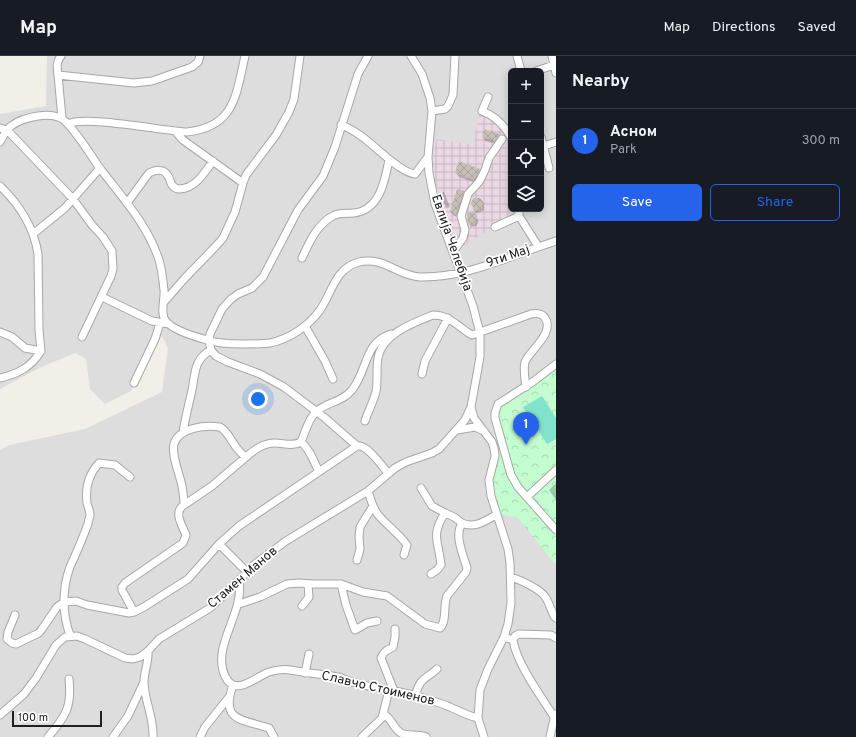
<!DOCTYPE html>
<meta charset="utf-8">
<style>
body{margin:0;font-family:Overpass,sans-serif;background:#20242c;color:#f1f3f6}
.controls{position:absolute;right:12px;top:12px;display:grid;overflow:hidden;border-radius:6px;box-shadow:0 2px 10px #0003}
.controls button{width:36px;height:36px;display:grid;place-items:center;padding:0;border:0;border-bottom:1px solid #363941;background:#171b24;color:#f1f3f6;font:20px sans-serif}
.scale{position:absolute;left:12px;bottom:10px;width:90px;box-sizing:border-box;padding-left:4px;border:2px solid #202020;border-top:0;font-size:11px;line-height:14px;white-space:nowrap;color:#202020;-webkit-text-stroke:3px #fff;paint-order:stroke}
.you{position:absolute;left:258px;top:343px;width:14px;height:14px;margin:-10px;border:3px solid #fff;border-radius:50%;background:#1a73e8;box-shadow:0 0 0 6px #1a73e833}
.badge{display:grid;place-items:center;width:26px;height:26px;border-radius:50%;background:#2563eb;color:#fff;font-size:13px;font-weight:700}
.pin{position:absolute;translate:-50% -33px;filter:drop-shadow(0 1px 2px #0008)}
.pin::after{content:'';position:absolute;top:21px;width:14px;height:12px;background:inherit;clip-path:polygon(0 0,100% 0,50% 100%)}
.list{margin:0;padding:0;list-style:none}
h2{display:flex;justify-content:space-between;align-items:center;height:52px;margin:0;padding:0 16px;font-size:17px}
h2 small{font-size:13px;font-weight:400;color:#9ea1a6}
.list li{display:grid;grid-template-columns:26px 1fr auto;gap:12px;align-items:center;box-sizing:border-box;height:64px;padding:0 16px;border-top:1px solid #363941}
.list b{display:block;font-size:15px;white-space:nowrap}
.list p{margin:0;font-size:13px;white-space:nowrap;color:#9ea1a6}
.list em{font-size:13px;font-style:normal;color:#9ea1a6}
.actions{display:flex;gap:8px;padding:12px 16px}
.actions a{flex:1;padding:9px 0;border:1px solid #2563eb;border-radius:6px;text-align:center;font-size:14px;color:#2563eb}
.actions .main{background:#2563eb;color:#fff}
.icon{flex:none;width:22px;height:22px;fill:none;stroke:currentColor;stroke-width:2;stroke-linecap:round;stroke-linejoin:round}
.map{position:relative;flex:none;width:556px;height:681px;overflow:hidden}
header{display:flex;align-items:center;gap:24px;box-sizing:border-box;height:56px;padding:0 20px;background:#171b24;border-bottom:1px solid #363941}
header strong{font-size:19px}
nav{display:flex;gap:22px;margin-inline-start:auto;font-size:14px}
main{display:flex}
aside{flex:1;background:#171b24}
.map>svg:first-child{display:block}
</style>
<header>
<strong>Map</strong>
<nav><a>Map</a><a>Directions</a><a>Saved</a></nav>
</header>
<main>
<div class="map">
<svg width="556" height="681" viewBox="0 0 556 681">
<defs>
<pattern id="industrial-grid" width="8" height="8" patternUnits="userSpaceOnUse"><rect width="8" height="8" fill="#ead8e4"/><path d="M0 4h8M4 0v8" fill="none" stroke="#c8b9c3"/></pattern>
<pattern id="park-crowns" width="20" height="18" patternUnits="userSpaceOnUse"><rect width="20" height="18" fill="#c3fccf"/><path d="M2 6a3 3 0 1 1 6 0M12 15a3 3 0 1 1 6 0" fill="none" stroke="#a7d8b1"/></pattern>
<pattern id="building-cross-hatch" width="8" height="8" patternUnits="userSpaceOnUse"><rect width="8" height="8" fill="#c6bfb5"/><path d="M0 0l8 8M0 8l8-8" fill="none" stroke="#aaa49b"/></pattern>
</defs>
<rect width="100%" height="100%" fill="#f1efe7"/>
<!-- residential -->
<path fill="#dedddd" fill-rule="evenodd" d="M47,0H556V681H0V394L9,389L85,373L162,336L168,292L162,280L131,335L105,348L90,333L86,303L75,297L39,312L0,333V58L46,50ZM511,15H541V153H511Z"/>
<!-- industrial -->
<path fill="url(#industrial-grid)" d="M479,58L495,65L507,80L511,89V153H516V158L459,192L449,170L437,134L433,119V103L436,83L473,89Z"/>
<!-- park -->
<path fill="url(#park-crowns)" d="M556,312V509L518,462L500,458L492,431L495,417V362L498,353Z"/>
<!-- pitch -->
<path fill="#82e3cb" d="M542,340L556,362V383L547,388L523,351Z"/>
<!-- shadow -->
<path fill="#0003" d="M484,75L500,79L502,83L497,88L485,85L483,81Z
M479,114L482,117L476,127L459,121L456,117Z
M444,136L450,151L446,152L441,137Z
M463,136L465,140L458,161L454,160L451,156Z
M483,146L484,148V154L481,156L476,157L475,155Z
M473,156L478,164V167L476,170L471,171L470,169Z
M556,427V444L549,434Z"/>
<!-- building -->
<path fill="url(#building-cross-hatch)" d="M484,73L500,78L495,85L482,81Z
M459,105L480,113L474,124L455,117Z
M457,133L464,135L456,158L450,156Z
M474,142H480L483,145L484,149L482,153L474,155L471,146Z
M474,155L477,160V164L475,168L469,169L467,158Z"/>
<g fill="none" stroke-linecap="round" stroke-linejoin="round">
<defs>
<path id="minor" d="M517,0L521,15
M552,0L556,17
M536,15L554,9
M58,19C57,12 56,6 61,0
M488,41L482,55C496,60 504,69 511,81
M432,55L445,53L448,50L453,39L455,0
M62,62L58,19L134,27L152,25L192,11L198,6L200,0
M68,68C85,59 163,75 187,76C235,71 236,39 245,0
M341,69C362,76 380,98 398,110C404,114 408,117 415,118L428,101
M0,72L7,74L73,143L92,169L103,181L112,195L113,213L111,220L82,281
M541,81L549,112
M0,86C3,80 6,74 11,70C23,61 53,54 65,65C78,78 88,95 99,111C121,140 148,169 159,204C162,214 163,224 164,234C165,243 160,256 165,264C171,274 196,281 207,284C219,288 231,288 243,288C252,288 262,288 270,287C289,283 309,270 320,254C332,237 335,212 359,206C383,200 398,220 420,221C468,222 511,199 556,185
M544,90L556,86
M243,127L246,119L276,79L289,56L294,43L300,0
M0,130C19,148 34,172 38,198L39,274L41,295
M127,147L149,117C155,114 164,112 168,120C170,122 170,126 172,129C174,132 176,133 180,133C196,132 204,117 213,105
M519,153V160L538,190
M495,171L519,160
M33,178L65,152L100,112
M453,196L463,182L465,174L461,160L468,138L479,126L485,114L489,102L502,83
M302,202C309,187 317,168 333,160C340,156 347,158 354,157C380,154 385,124 389,104
M102,241L152,265L169,268
M164,246L184,223L216,190L223,182L235,156L243,127L183,84L175,75
M305,270L325,305L333,323
M0,276L12,281L25,292L41,295C31,311 18,318 0,322
M556,308L534,325L498,348L495,357V362L511,419L518,431L556,474
M422,318L425,305L448,262
M134,327L155,283L160,267
M471,351L474,362L492,386L494,392L495,400L489,424L491,440L508,493L510,507L511,547L508,568L504,581L488,613L480,634L478,662L484,681
M365,365C368,356 373,346 376,336C378,325 376,314 378,302C382,278 413,267 433,259C450,259 459,272 472,279L531,258C537,257 542,257 545,262C555,277 530,294 525,306C523,314 525,323 526,331
M457,374L475,371L484,375
M183,377C185,362 189,348 192,334C194,325 194,315 198,307C201,301 205,297 211,294
M357,390L325,362L284,331L260,318L228,306L216,300L211,294L209,285L210,278L222,253L231,243L238,238L252,232L263,221L298,154L323,120L335,91L358,18L368,0
M319,416C314,406 310,393 301,386C305,377 308,363 316,356C326,346 343,346 352,334C368,314 364,286 391,278
M421,432L432,450L445,457
M368,435C371,444 373,454 380,461C389,471 399,478 407,489L404,499
M527,441L556,414
M184,449L212,430L246,401
M219,488L247,516
M357,504L360,493L359,481L360,471L373,450
M431,518L437,514L441,509C439,486 430,480 445,457L454,461L462,467
M511,521C520,524 541,533 546,542C549,547 551,554 554,560L556,562
M239,524C245,557 211,590 225,620C235,642 255,621 269,616C276,614 283,613 290,614C306,617 323,618 338,621C343,622 348,625 352,626C362,629 372,631 382,633C392,635 402,636 412,639C424,642 438,646 450,651C459,655 468,660 478,662
M341,528L346,549L355,574L367,567L377,565
M239,548L260,541L287,528L299,527L313,528H341L363,536L387,540L425,568L440,572C447,566 443,549 447,540L466,516L467,512C463,498 454,480 462,467C474,473 485,465 496,459
M302,550L309,541L308,528
M134,556L122,534V531L125,527L183,487L186,479C182,469 173,456 184,449C184,443 183,436 182,430C180,419 171,399 174,388C179,371 206,369 220,371C231,377 232,392 246,401C254,394 263,387 275,387C284,387 292,391 301,386
M15,559L8,576L7,583L12,587L16,588L39,577L42,573L57,551L64,546L76,545L87,549L129,557L134,556L144,551L188,523L219,488L239,470L357,390C367,388 381,409 388,417
M70,579C61,555 62,525 74,502C80,489 83,481 88,468C88,465 90,461 90,459C90,455 88,451 87,447C85,432 89,418 99,407L115,409L130,421
M504,581L513,584C517,609 543,643 556,664
M513,584L515,580L519,578L551,579L556,582
M148,595C149,606 144,615 144,626C144,644 154,661 153,681
M305,617L309,598
M233,629C220,666 242,663 269,672L274,681
M394,635L381,602C383,596 387,594 393,591L395,581V573
M415,640C421,620 424,625 437,613
M384,658C392,663 393,672 401,677C409,681 416,677 426,681
M0,659L24,638L36,622L56,589L65,581L77,580L85,583L125,602L133,603L140,601L148,595L159,583L210,552L228,535L255,508L286,485L368,435L395,412L406,406L432,397L439,393L465,364L471,351L480,301V277L473,250L435,148L429,117L428,101L432,55L430,42L422,18L411,0
M48,681C66,660 72,651 69,623
M113,681L128,660L144,626
M200,681L205,671L229,641
M362,681L382,662L389,634
M550,681L555,658"/>
</defs>
<!-- minor casing -->
<use href="#minor" stroke="#a7a7a7" stroke-width="9"/>
<!-- minor -->
<use href="#minor" stroke="#fff" stroke-width="7"/>
</g>
<g text-anchor="middle" dominant-baseline="central" stroke-width="3.5" stroke-linejoin="round" paint-order="stroke">
<!-- street labels -->
<g font-size="13" fill="#202020" stroke="#fff">
<text transform="translate(451 187) rotate(71)">Евлија Челебија</text>
<text transform="translate(508 201) rotate(-19)">9ти Мај</text>
<text transform="translate(243 522) rotate(-41)">Стамен Манов</text>
<text transform="translate(378 633) rotate(13)">Славчо Стоименов</text>
</g>
</g>
</svg>
<div class="controls">
<button>+</button>
<button>−</button>
<button><svg class="icon" aria-label="locate" viewBox="0 0 24 24"><circle cx="12" cy="12" r="6"/><path d="M12 2v4M12 18v4M2 12h4M18 12h4"/></svg></button>
<button><svg class="icon" aria-label="layers" viewBox="0 0 24 24"><path d="M12 4l9 5-9 5-9-5zM3 14l9 5 9-5"/></svg></button>
</div>
<div class="scale">100 m</div>
<div class="you"></div>
<div class="pin badge" style="left:526px;top:389px">1</div>
</div>
<aside>
<h2>Nearby<small></small></h2>
<ul class="list">
<li><span class="badge">1</span><div><b>Асном</b><p>Park</p></div><em>300 m</em></li>
</ul>
<div class="actions"><a class="main">Save</a><a>Share</a></div>
</aside>
</main>
